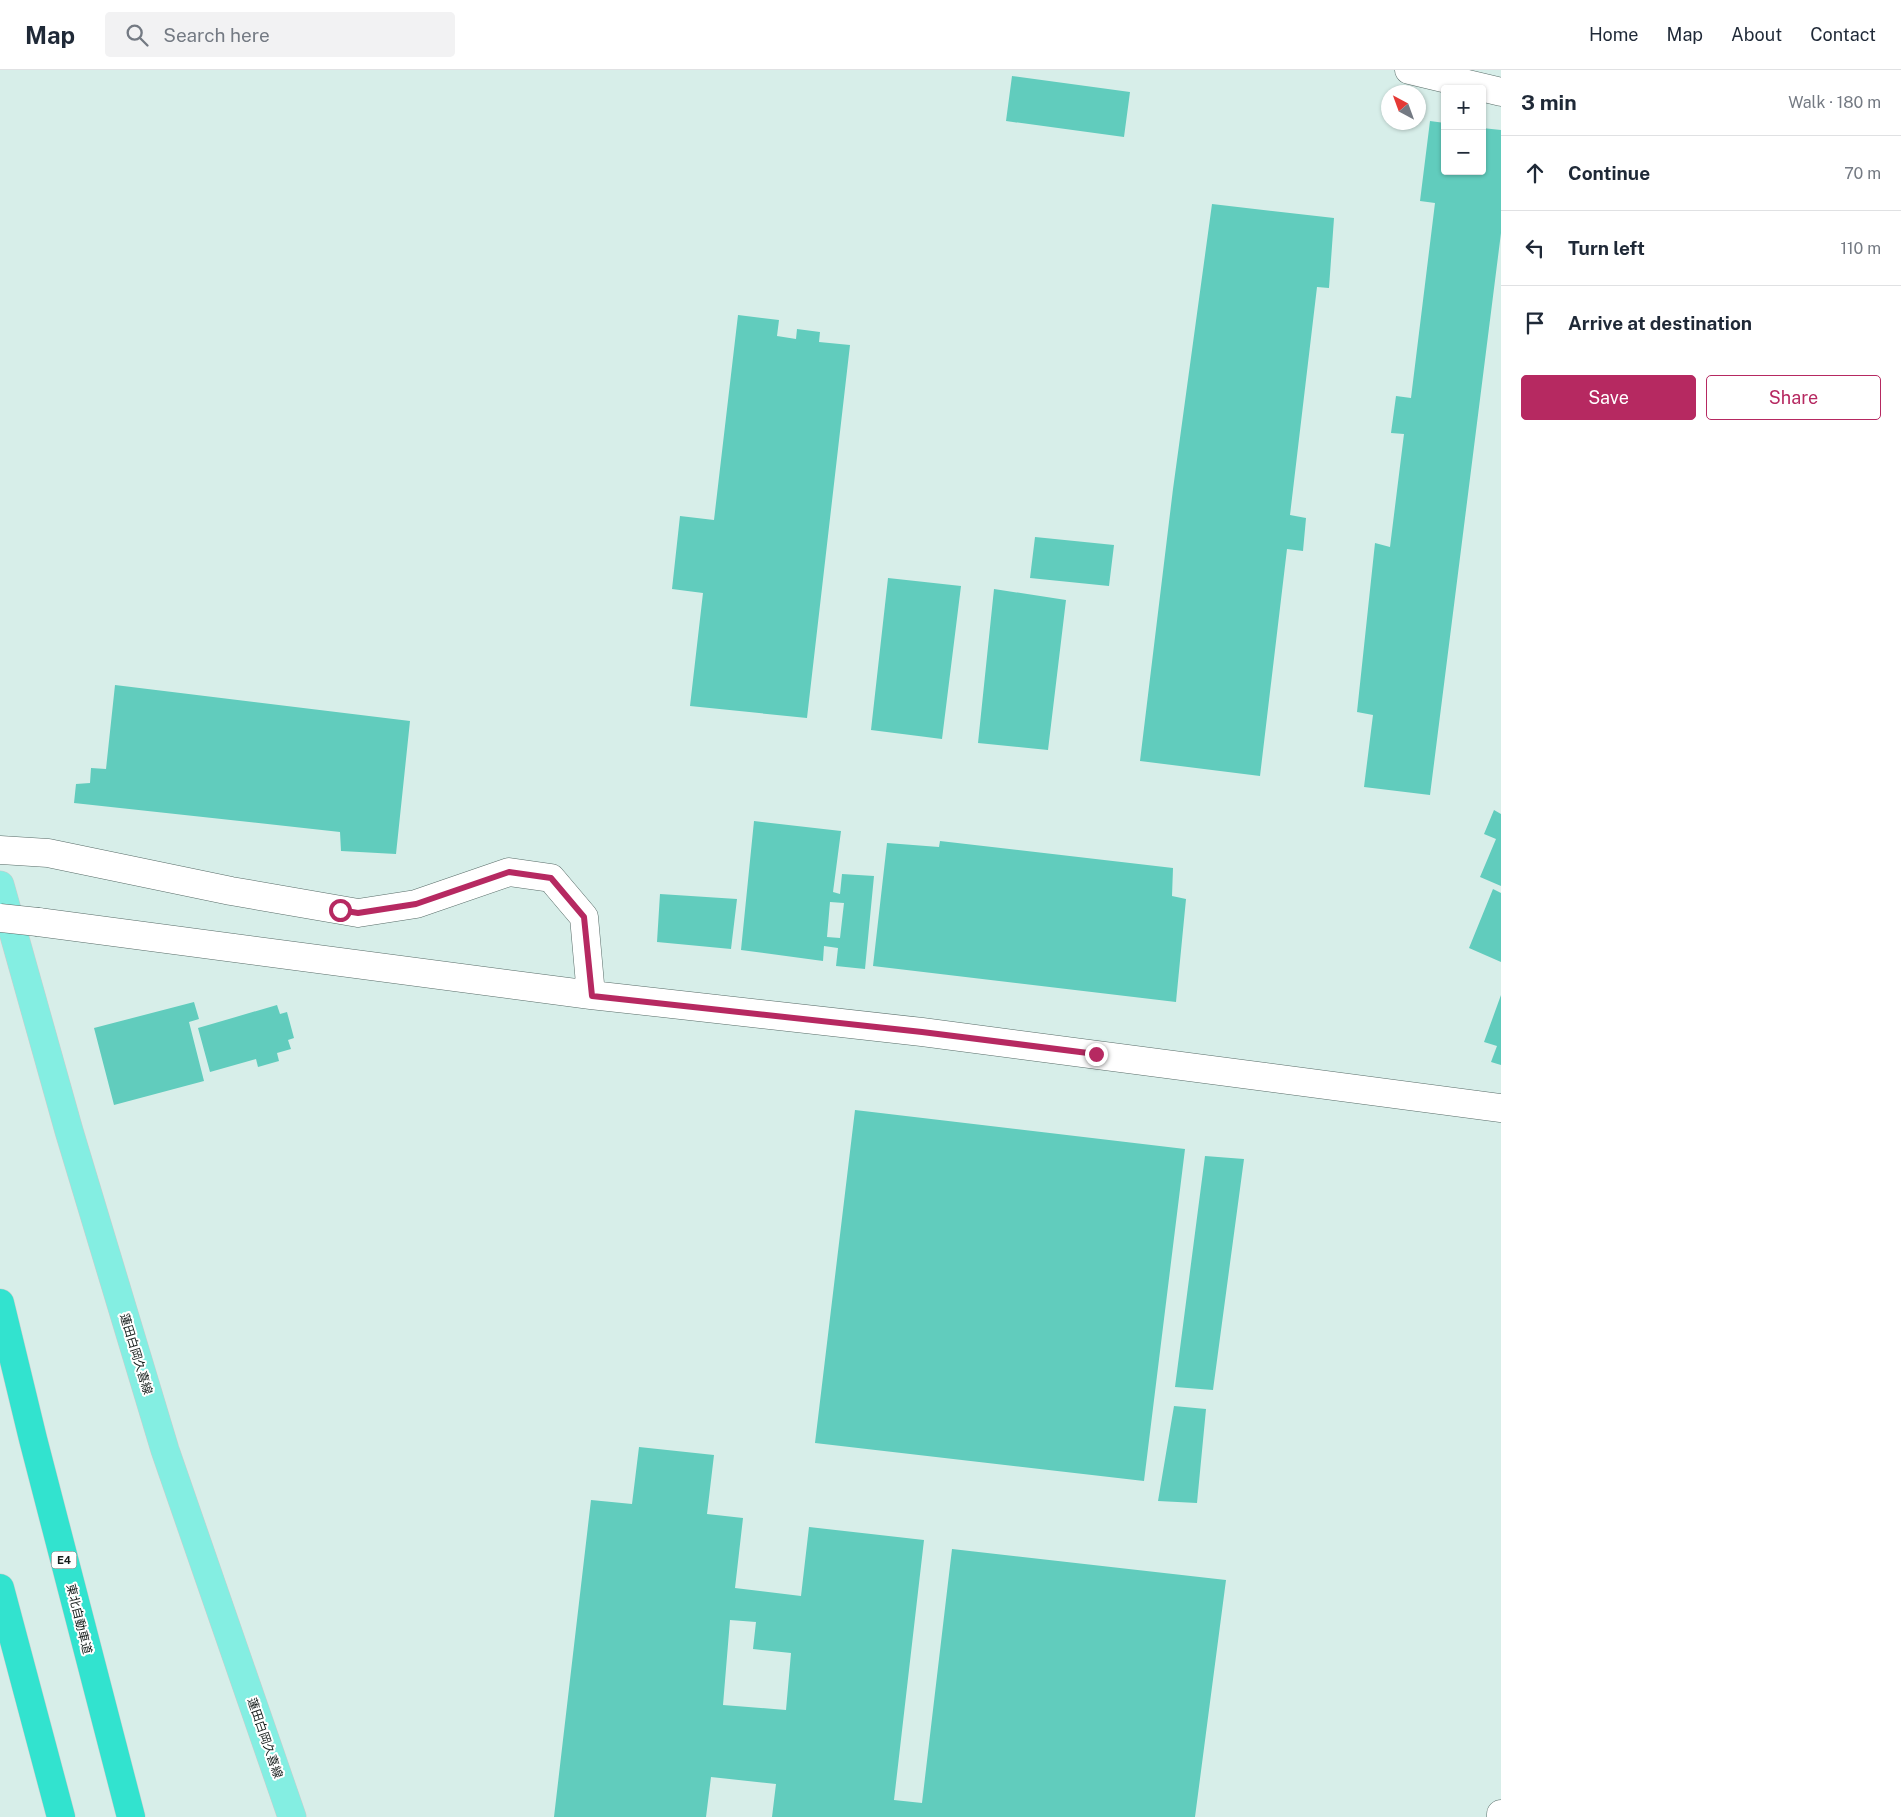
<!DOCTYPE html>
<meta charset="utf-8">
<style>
body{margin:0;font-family:"Public Sans","Noto Sans JP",sans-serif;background:#f2f2f3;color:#1f2937}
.controls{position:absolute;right:15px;top:15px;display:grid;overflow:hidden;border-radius:5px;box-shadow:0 1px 4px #0004}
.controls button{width:45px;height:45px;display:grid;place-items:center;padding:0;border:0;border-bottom:1px solid #e0e1e3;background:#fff;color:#1f2937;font:25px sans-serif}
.compass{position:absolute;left:1381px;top:15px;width:45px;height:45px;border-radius:50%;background:#fff;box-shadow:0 1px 4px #0004;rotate:319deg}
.stop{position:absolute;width:15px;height:15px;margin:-11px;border:4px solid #b62961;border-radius:50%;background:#fff}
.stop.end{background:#b62961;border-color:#fff;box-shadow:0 1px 5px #0008}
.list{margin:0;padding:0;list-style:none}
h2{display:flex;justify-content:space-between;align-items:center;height:65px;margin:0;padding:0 20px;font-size:21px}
h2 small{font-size:16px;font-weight:400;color:#747a83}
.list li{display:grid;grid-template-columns:32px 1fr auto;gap:15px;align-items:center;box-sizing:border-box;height:75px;padding:0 20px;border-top:1px solid #e0e1e3}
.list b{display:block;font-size:19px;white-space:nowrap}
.list em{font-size:16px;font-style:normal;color:#747a83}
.actions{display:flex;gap:10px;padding:15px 20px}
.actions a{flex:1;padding:11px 0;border:1px solid #b62961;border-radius:5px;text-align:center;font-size:18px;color:#b62961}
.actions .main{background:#b62961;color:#fff}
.icon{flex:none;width:28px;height:28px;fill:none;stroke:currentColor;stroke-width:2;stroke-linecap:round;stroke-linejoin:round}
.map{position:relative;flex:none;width:1501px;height:1747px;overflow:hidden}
header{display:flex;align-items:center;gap:30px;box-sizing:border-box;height:70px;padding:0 25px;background:#fff;border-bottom:1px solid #e0e1e3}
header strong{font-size:24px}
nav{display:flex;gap:28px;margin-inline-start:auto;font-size:18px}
.search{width:350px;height:45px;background:#f2f2f3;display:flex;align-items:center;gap:12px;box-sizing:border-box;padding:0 18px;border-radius:5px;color:#747a83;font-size:19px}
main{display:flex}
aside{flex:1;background:#fff}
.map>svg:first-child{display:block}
</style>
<header>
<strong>Map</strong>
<div class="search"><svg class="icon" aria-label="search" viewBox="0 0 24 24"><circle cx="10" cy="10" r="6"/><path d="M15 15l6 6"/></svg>Search here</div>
<nav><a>Home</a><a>Map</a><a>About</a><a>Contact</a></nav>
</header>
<main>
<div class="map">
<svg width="1501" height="1747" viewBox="0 0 1501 1747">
<rect width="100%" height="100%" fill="#d7eee9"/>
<!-- building -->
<path fill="#61ccbd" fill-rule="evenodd" d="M1012,6L1130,22L1124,67L1006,51Z
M1430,51L1445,53V101H1482V58L1501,60V163L1430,725L1364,717L1373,645L1357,642L1375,473L1390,477L1404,364L1391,363L1396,326L1411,328L1435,133L1420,131Z
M1212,134L1334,148L1329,218L1317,217L1290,445L1306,448L1303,481L1287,479L1260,706L1140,691L1173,419Z
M738,245L779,250L777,266L796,269L797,259L820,262L819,272L850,275L807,648L690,636L703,523L672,519L680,446L714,450Z
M1035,467L1114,475L1109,516L1030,508Z
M888,508L961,516L942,669L871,660Z
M994,519L1066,530L1048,680L978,673Z
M115,615L410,651L396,784L341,781L340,762L74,733L76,714L90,713L91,698L106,699Z
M1494,740L1501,744V816L1480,807L1496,769L1484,764Z
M754,751L841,761L833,822L840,824L842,804L874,806L865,899L836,896L838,878L824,876L823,891L741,880ZM830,832L844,833L840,868L827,867Z
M940,771L1173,798L1172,826L1186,829L1176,932L873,896L887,773L939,777Z
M1493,819L1501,823V892L1469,878Z
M660,824L737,829L731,879L657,872Z
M1501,925V995L1491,992L1497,976L1484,972Z
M194,932L199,949L189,952L204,1011L114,1035L94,958Z
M277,935L280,944L287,942L294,968L288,970L291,979L277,983L279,991L258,997L256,989L210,1002L198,958Z
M855,1040L1185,1079L1144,1411L815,1373Z
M1205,1086L1244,1089L1213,1320L1175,1317Z
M1174,1336L1206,1339L1197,1433L1158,1431Z
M639,1377L714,1385L707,1444L743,1448L735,1518L801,1526L809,1457L924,1470L894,1730L922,1733L952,1479L1226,1510L1195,1747H772L776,1714L711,1707L706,1747H554L591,1430L632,1434ZM730,1550L756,1552L753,1579L791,1583L786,1640L723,1635Z"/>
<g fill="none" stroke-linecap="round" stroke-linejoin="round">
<defs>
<path id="minor" d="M1409,0L1501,22
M0,780L48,783L231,821L358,843L416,834L509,802L551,808L584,847L591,925
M38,852L591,925L922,962L1501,1038
M1501,1747V1744"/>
<path id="major" d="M0,815L69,1061L165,1380L292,1747"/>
<path id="highway" d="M0,1233L33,1369L131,1747
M0,1518L61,1747"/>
</defs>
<!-- minor casing -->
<use href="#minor" stroke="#586c68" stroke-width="29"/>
<!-- major casing -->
<use href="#major" stroke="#cccdcd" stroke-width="29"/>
<!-- highway casing -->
<use href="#highway" stroke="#cccdcd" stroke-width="29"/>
<!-- minor -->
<use href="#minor" stroke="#fff" stroke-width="28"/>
<!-- major -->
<use href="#major" stroke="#84eee2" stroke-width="28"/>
<!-- highway -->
<use href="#highway" stroke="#32e3cf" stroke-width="28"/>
<defs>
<path id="minor-bridge" d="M0,848L38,852"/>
</defs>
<!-- minor-bridge casing -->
<use href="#minor-bridge" stroke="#586c68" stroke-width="29" stroke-linecap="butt"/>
<!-- minor-bridge -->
<use href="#minor-bridge" stroke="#fff" stroke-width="28"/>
</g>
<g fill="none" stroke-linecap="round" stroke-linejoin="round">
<!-- route -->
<path stroke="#b62961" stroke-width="6" d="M340,840L358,843L416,834L509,802L551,808L584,847L592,926L922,962L1096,984"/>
</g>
<g text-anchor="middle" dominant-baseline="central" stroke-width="4" stroke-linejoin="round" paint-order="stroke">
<!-- shield labels -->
<rect fill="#fff" stroke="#5b615f" stroke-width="1" x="51.5" y="1481.5" width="25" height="17" rx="4"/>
<g font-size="11" font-weight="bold" fill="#151d1b">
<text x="64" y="1490">E4</text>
</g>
<!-- street labels -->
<g font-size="12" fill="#151d1b" stroke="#fff">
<text transform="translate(136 1284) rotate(73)">蓮田白岡久喜線</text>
<text transform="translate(79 1549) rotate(76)">東北自動車道</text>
<text transform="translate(265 1668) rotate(71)">蓮田白岡久喜線</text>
</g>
</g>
</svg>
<div class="controls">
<button>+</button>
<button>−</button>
</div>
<svg class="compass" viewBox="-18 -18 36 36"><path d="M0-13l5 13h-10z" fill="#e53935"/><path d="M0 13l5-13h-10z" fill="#747a83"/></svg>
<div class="stop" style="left:340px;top:840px"></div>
<div class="stop end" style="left:1096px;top:984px"></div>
</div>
<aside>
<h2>3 min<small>Walk · 180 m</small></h2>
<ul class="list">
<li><svg class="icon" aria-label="ahead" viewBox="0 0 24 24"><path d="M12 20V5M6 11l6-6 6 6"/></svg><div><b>Continue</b></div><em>70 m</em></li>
<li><svg class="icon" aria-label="left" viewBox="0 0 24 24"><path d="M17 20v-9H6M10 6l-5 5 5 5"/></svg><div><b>Turn left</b></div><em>110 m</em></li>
<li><svg class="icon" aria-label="arrive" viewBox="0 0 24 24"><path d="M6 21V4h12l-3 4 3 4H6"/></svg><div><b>Arrive at destination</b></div></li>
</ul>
<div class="actions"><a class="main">Save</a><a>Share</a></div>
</aside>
</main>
